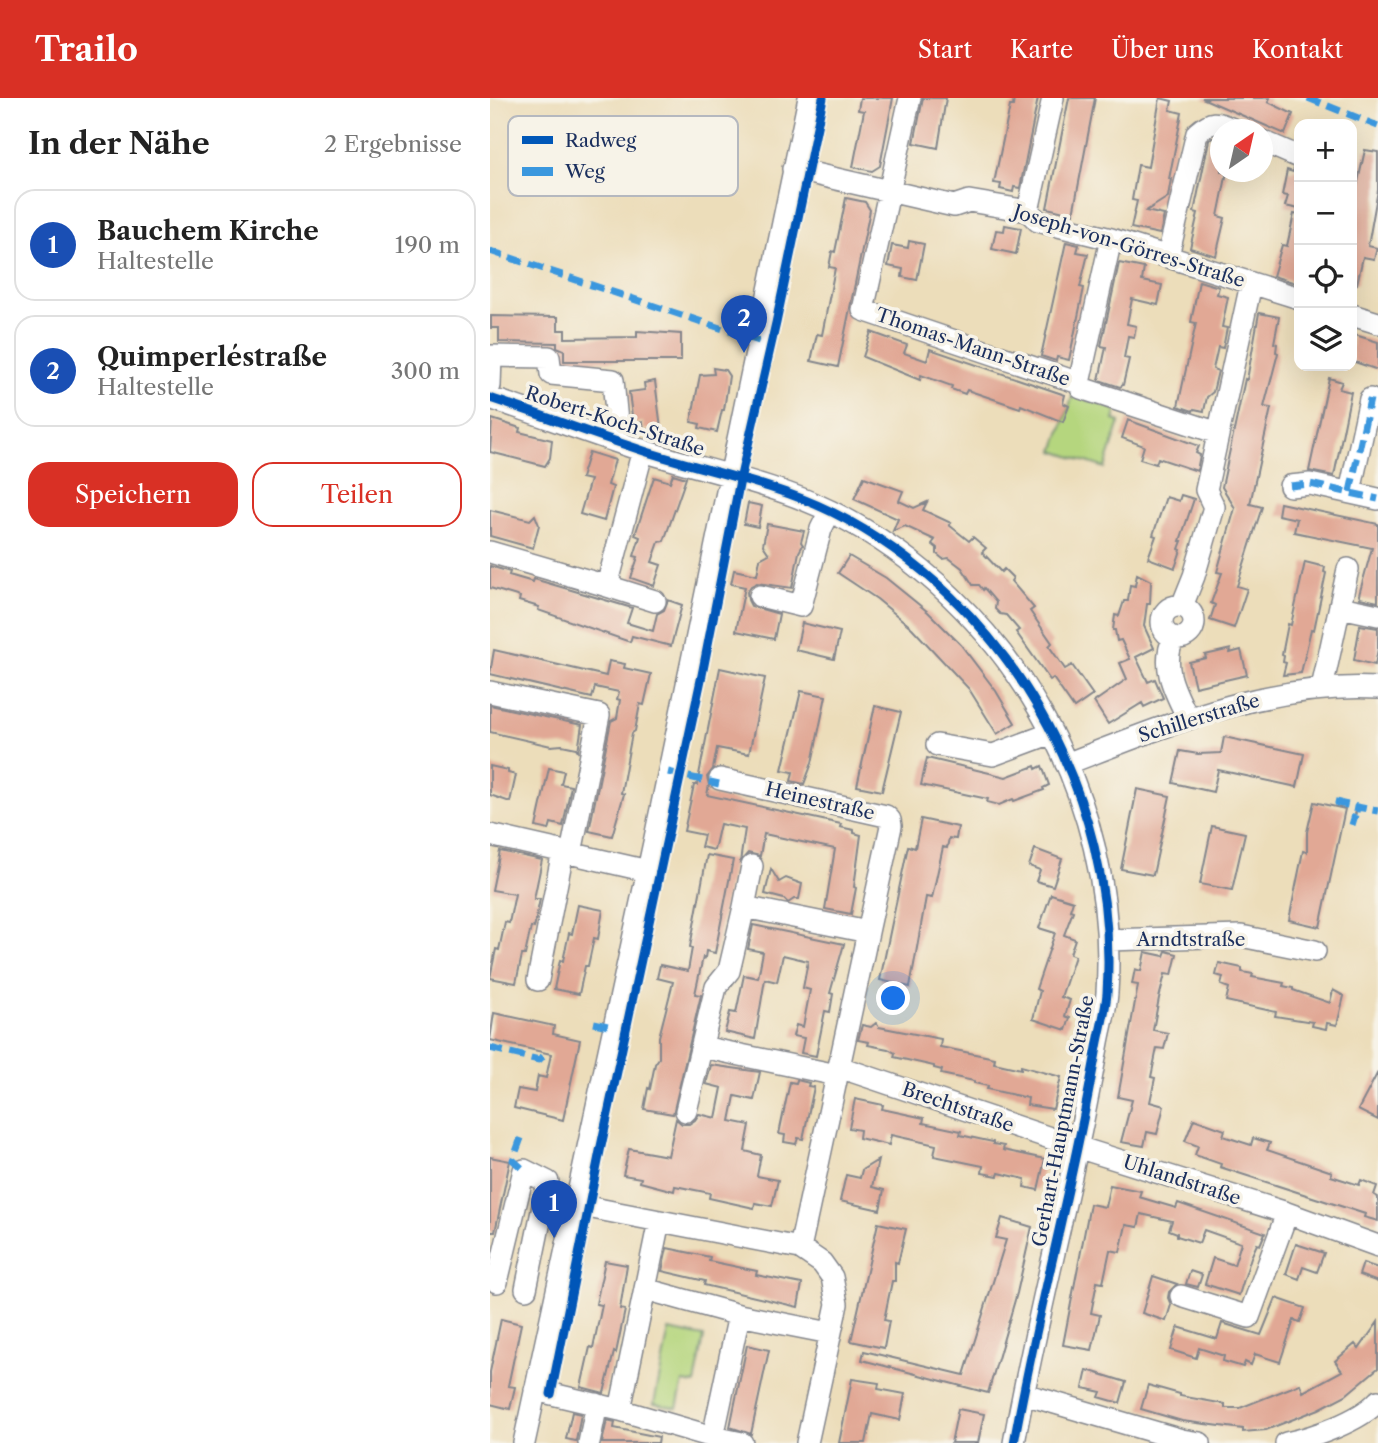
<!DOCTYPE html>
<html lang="de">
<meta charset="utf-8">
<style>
body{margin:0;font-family:"Libre Caslon Text",serif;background:#f2f2f2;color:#222}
.controls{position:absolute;right:21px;top:21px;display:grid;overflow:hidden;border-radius:14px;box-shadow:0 7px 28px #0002}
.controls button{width:63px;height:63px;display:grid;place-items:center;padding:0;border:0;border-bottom:2px solid #e0e0e0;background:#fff;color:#222;font:35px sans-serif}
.compass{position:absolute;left:720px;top:21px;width:63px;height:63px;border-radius:50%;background:#fff;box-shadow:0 7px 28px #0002;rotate:34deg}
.you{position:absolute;left:404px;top:901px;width:24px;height:24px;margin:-18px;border:5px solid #fff;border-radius:50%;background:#1a73e8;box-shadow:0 0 0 10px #1a73e833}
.badge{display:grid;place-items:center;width:46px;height:46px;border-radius:50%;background:#d93025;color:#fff;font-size:23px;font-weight:700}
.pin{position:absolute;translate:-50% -58px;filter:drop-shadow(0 2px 4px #0008)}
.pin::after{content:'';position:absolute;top:37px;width:24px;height:21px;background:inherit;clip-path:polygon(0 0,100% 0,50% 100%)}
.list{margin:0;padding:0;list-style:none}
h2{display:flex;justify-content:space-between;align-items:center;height:91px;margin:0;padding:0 28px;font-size:30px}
h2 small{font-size:23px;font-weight:400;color:#767676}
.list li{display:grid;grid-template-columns:46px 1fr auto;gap:21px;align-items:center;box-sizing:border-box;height:112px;margin:0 14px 14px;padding:0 14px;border:2px solid #e0e0e0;border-radius:21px}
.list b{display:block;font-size:26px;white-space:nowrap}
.list p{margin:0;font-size:23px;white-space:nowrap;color:#767676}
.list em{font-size:23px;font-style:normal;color:#767676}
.actions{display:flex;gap:14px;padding:21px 28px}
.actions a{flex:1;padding:16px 0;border:2px solid #d93025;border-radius:21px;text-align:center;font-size:24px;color:#d93025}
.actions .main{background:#d93025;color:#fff}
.icon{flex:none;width:38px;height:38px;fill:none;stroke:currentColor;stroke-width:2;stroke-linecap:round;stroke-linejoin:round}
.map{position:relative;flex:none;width:888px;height:1345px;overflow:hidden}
header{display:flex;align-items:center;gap:42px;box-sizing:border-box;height:98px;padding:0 35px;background:#d93025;color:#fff}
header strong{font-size:33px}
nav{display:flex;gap:38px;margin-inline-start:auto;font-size:24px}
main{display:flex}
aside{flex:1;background:#fff}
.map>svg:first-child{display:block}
</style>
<header>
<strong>Trailo</strong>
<nav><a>Start</a><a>Karte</a><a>Über uns</a><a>Kontakt</a></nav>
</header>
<main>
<aside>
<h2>In der Nähe<small>2 Ergebnisse</small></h2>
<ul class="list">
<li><span class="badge" style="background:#1a4fb4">1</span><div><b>Bauchem Kirche</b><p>Haltestelle</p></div><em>190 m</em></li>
<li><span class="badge" style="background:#1a4fb4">2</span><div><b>Quimperléstraße</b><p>Haltestelle</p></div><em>300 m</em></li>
</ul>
<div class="actions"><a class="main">Speichern</a><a>Teilen</a></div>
</aside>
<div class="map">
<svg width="888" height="1345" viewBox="0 0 888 1345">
<rect width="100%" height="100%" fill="#f7f3e8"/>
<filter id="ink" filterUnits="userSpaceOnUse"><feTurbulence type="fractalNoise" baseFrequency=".0143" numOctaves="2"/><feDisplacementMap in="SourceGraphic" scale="14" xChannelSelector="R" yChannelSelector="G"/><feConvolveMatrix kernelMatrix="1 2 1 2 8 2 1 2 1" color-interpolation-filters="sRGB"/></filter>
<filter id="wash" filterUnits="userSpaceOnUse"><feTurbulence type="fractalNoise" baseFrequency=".00686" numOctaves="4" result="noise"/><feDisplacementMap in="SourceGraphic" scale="28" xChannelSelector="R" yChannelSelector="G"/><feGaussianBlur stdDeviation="1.57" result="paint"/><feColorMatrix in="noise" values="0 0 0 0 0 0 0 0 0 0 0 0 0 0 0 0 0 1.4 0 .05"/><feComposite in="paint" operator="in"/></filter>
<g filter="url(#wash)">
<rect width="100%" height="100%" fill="#ecddba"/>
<!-- green -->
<path fill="#b5d67e" stroke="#68826e" stroke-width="2" d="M583,297L627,312L624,322L630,324L615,370L564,353Z
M179,1232L214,1239L205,1286L193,1284L187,1310L164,1306Z"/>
<g id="blocks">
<!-- building -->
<path fill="#e1a895" d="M370,0H403L390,68L382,73L363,69L374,13L368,12Z
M433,0H456L448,50L424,45Z
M524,0H548L530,90L524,89L523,94L510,91L511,86L504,85L520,8H523Z
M579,0H605L583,116L557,110Z
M670,0L682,3L680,12L692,15L679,81H681L678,99L656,113L674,117L670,136L641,130L647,103L642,102L648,67L658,69Z
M712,0H780L778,4L803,16L795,36Z
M722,40L731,42V74H737L728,118L735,120L726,158L700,150L708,115L704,114L719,42Z
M875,52L888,54V92L878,148L887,150L884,161L873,159L867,186L862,185V87L867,88Z
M804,71L809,72V111L795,108L798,98L792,97L797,72L803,74Z
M356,100L375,104L380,112L348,269L321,263L327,236L332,237L345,170L339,169L342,153L345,154Z
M804,116L809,117V186L783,178L792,147L797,148Z
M515,127L531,130L526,156L502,151L506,132L514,133Z
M419,143L434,146L427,182L412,179L413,171L398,168L402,147L418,150Z
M576,144L589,147L587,154L598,156L590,189L594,190L579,262L567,259L566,263L551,258Z
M629,165L654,170L652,183L672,187L668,207L642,201L637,226L646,228L644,239L638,238L634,260L639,261L633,287L630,289L609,282L616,249L611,248Z
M709,183L729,189L727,196L738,199L732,229L737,230L733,250L728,249L723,271L728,273L723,294L717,299L714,313L704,311L703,313L688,308L706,225L701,224Z
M769,215L789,219L784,245L787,246L786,254L788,255L774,309L781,310L760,406L772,409L747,488L757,491L744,530L720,522L725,507L721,505L732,475L727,474L745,410L732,389L755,281L757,282Z
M1,218L68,219V232H75V240L147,239V233L191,236V263H74V252L67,249V245L9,244V230H1Z
M381,234L417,247L414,255L437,263L440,251L575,297L573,305L579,308L573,324L531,307L530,310L477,292L475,296L461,291L462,288L431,277L430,282L373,259Z
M862,236L888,244V272L862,263Z
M223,270L235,272L239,278L234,312H232L227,334L209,330L210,326L201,324L210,277L224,276Z
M839,280L852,284L849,291L861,294L844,378L819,373Z
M165,283L171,330L154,332L153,324L143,326L139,294L155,292L154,285Z
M2,321L30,330L29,334L62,342L60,360L55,368L0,354Z
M638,322L709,348L706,355L710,357L707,373L668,360L666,366L650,361L654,348L632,340Z
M99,354L125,362L118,387L123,389L114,423L90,416L100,382L91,380Z
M183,376L196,380L174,443L169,444L162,464L171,467L164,488L141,480L148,459L144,458L150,439L145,437L164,379L180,384Z
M374,379L413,393L409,403L424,410L437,404L433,412L461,425L459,427L479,443L483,439L496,450L492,454L511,474L514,471L523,480L521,483L544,510L540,513L562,545L559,548L575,571L582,567L603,597L584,610L563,580L560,582L526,534L529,532L516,517L510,516L505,511L506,504L494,490L493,492L489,487H483L472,470L459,460L453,461L447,456V450L442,446L445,442L415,428L403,433L408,421L364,401Z
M691,397L704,401L690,443H692L689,451L691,452L685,470L658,460L666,438L663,437L676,399L689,403Z
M258,405L272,408L268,429L254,426Z
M790,405L888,426V504L870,500L869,497L882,450L804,434L807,421L788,417Z
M0,412L40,422L45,417L49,427L43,450L0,438Z
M277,426L314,433L311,444L313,447L309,454L302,490L267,485L261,488L257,494L258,502L261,508L289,516L284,541L246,533L255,489L241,486L244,472L267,477L270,461L279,456L273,447Z
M359,458L396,480L438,514L471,547L506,593L525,625L507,636L479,591L422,530L387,501L348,475Z
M815,464L835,469L834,474L836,475L824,532L821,531L811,575L793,577L796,565L793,564L794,558L792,557L798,526L801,527Z
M0,468L20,474L19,477L43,484L44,481L142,510L137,525L163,533L167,516L174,512L178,502L192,507L181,548L142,538L140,544L48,512L49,509L29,503L30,499L0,490Z
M647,476L661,483L660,506H657L654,528L664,550L646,559L658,584L665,581L673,600L654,609L652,605L618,626L604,604L637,581L630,565L640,561L631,542L627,543L625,532H623L625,517L629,518L634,503H638L640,487L645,488Z
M312,525L350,534L344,561L306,552Z
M870,527L888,530V551L885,567L864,562Z
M741,551L740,555L751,552L757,577L705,589L699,564L716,560L715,557Z
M4,552L116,578L119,563L135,566L134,570L161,576L154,607L150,606L145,633L142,635L131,695L134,696L122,738L99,733L121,623L127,620L130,602L127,601L129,594L105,589L102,600L0,576Z
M230,570L275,580L259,656L227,650L223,671L217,679L219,687L217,697L351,726L350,729L364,732V735L371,737L364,789L366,790L361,816L335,811L345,751L274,736L270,758L258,755L250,764L255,731L230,726L224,752L211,749L214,737L194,733L204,687H207Z
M311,593L336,598L322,665L314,686L301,683L303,674L292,672Z
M0,607L92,627L88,653L86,650L72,647L61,648L0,634Z
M385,608L411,614L392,693L367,688Z
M734,639L814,656L807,689L728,672L723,694L683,685L690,653L708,656L731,655Z
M437,660L516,679L545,668L546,671L552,668L559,687L553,690L554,692L524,703L523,701L509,707L497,704L498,701L431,687Z
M0,668L18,672V675L26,677L20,704L0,697Z
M59,670L74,673L71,686L81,688L73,728L61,725L59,732L46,729Z
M647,691L680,698L663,777L631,771Z
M824,704L855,711L830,829L799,822L813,753L817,754V734Z
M431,721L468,729L466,741L459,740L457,750L453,749L442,800L436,799L420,889L390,882L418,748L425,750Z
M722,728L755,735L742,792L710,786Z
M545,751L572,761L563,788L546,783L550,772L539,768Z
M10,753L52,762L44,801H50L44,830L41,829L35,857H32L26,885L0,880L6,851L9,852L15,824L19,825L25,796L2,792Z
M217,757L243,762L225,855L216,853L215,860L213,859L205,896L211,897L183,1016L154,1011L158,990L160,991L165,966L169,960V939L183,884L167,880L170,867L198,873L202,850L200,849Z
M281,771L289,784L296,780L312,786L309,801H304L298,805L294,801L275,796Z
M561,796L583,803L580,812L583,813L574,837L585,841L580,856L585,858L571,899L580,902L575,918L580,920L576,932L543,921L550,893L546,891L565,835L549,830Z
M88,807L113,812L108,841L104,840L98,868H95L89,896L64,891L70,862L73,863L79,835L82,836Z
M263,827L354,846L340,895L343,896L340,914L335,913L326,958L311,955L314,940L303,938L306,927L313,929L320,892L313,890L318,863L293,857L287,884L275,881L265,941L235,934L240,914L246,915L254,877L268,880L273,854L258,851Z
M676,853L687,856L682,877L675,876L669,900L663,932L678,935L674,951L667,950L661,979L665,980L660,1004L674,1008L667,1036L657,1034L654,1048L631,1044L642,1002L628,999L648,887L642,886L645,871L651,873L655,854L674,858Z
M729,865L752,870V874L763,876L762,879L794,885L793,888L803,890V892L840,905L843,892L854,898L847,927L837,925L836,931L822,928L823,924L785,918L786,914L736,903L739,890L731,887L733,879L726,877Z
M4,915L64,928L63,936L90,942L73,1022L24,1010L28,991L45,994L48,978L56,980L61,956L0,942Z
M386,925L389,929L451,941L450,949L505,960L504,965L531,971V968L571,979L563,1011L537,1007L538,1000L497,991L498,988L484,985V983L451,976L452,972L444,970V968L404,959L405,955L398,951L378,947L379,944L368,942L372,927L381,929Z
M221,967L270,974L264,1002L245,998L240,1023L260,1027L255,1053L271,1057L267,1078L288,1082L282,1108L265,1105L264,1110L219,1100L220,1095L185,1088L184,1093L150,1084L151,1080L133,1077L139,1051L178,1058L186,1021L192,1026H199L205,1022L209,1016L226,1020L232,990L216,986Z
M888,974V1022L868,1012Z
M307,982L319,985L318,988L324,989L313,1041L308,1040L306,1046L294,1044L295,1037L289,1036L300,984L306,985Z
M365,1001L393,1007L392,1011L434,1020L433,1025L471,1033L470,1037L503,1044V1046L514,1048L513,1052L555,1061L548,1092L534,1089L535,1081L509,1075L508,1078L492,1075L493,1068L444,1058L446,1047L401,1037L399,1047L369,1040L370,1032L359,1030Z
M704,1021L735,1032L733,1038L761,1047L763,1040L780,1045L777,1052L842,1074L841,1078L869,1087L871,1082L887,1088L884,1097L888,1099V1123L874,1119L875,1116L730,1069L731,1066L705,1057L708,1048L695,1043Z
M0,1059L20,1063L5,1134H0Z
M388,1062L382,1089L394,1092L390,1112L350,1103L356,1077L370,1080L372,1072Z
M620,1087L651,1093L649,1099L686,1110L688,1105L775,1135L770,1147L767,1146L761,1159L749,1197L715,1186L723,1160L744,1167L751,1145L714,1132L709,1145L687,1138V1135L679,1132L682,1123L651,1116L648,1129L636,1127L630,1154L620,1152L613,1185L607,1184L601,1215L610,1217L602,1252L573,1247L600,1106L615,1109Z
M512,1120L542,1129L527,1195L498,1295L372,1262L374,1253L474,1277L516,1142L506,1140Z
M388,1125L416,1131L408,1165L405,1164V1183H402L394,1222L399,1223L394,1250L361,1243Z
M806,1146L834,1155L827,1174L813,1169L809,1181L796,1176Z
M177,1150L220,1159L219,1163L267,1173L266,1177L312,1186L308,1209L214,1187L215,1183L172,1173Z
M115,1163L137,1167L130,1211L135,1212L126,1255L124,1254L114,1295L91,1289L100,1249L103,1250L112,1207L106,1206Z
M873,1165L888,1170V1184L869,1177Z
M700,1173L712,1177L708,1189L696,1186Z
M663,1178L687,1186L679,1194L678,1200L681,1207L676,1223L652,1215Z
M786,1200L815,1210L810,1224L804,1222L790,1264L765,1256L761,1267L755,1264L753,1269L733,1263L734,1258L709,1250L706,1260L681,1252L688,1229L727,1241L732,1225L771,1237Z
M11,1221L31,1226L18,1288L25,1289L20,1311L0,1306V1274Z
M888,1224V1270L856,1297L829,1311L776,1332L753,1334V1331L692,1323L651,1311L658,1287L690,1296V1298L735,1306V1310H750L810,1286L813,1294L852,1273L845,1263L865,1246L869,1251Z
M257,1247L279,1252L261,1336L240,1329Z
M597,1272L636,1284L630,1305L609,1299L611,1294L593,1290Z
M362,1281L389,1285L388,1291L415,1296L410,1322L382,1316L376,1345H349Z
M468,1311L494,1316L488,1345H461Z
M82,1314L91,1316L86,1343L76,1341Z
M117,1322L125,1324L124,1330L169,1339L168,1345H112Z"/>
</g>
</g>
<g filter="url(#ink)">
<use href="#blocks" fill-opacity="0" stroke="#84868c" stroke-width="2"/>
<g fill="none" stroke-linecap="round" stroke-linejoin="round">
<defs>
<path id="minor" d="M420,0L373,212L589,285
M772,43L809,59
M303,71L464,108L479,103L538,113L548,123L621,141L809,200
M538,113L563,0
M621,141L589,285L591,290L728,335
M678,158L707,35C723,21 726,24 745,32
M862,217L888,225
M0,288L1,258L59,259L61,276L123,282L127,324L121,340
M0,300C51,317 102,336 154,353C216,373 283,385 342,414C518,502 630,698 617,895C616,911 611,928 608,944C602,976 596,1009 589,1041C568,1142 542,1243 524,1345
M800,388L820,386L888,401
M860,394L880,301
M0,454L117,488L153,352
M117,488L165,503
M270,498L311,508L331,431L340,413
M692,508L704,478L724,409L716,392L761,186
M672 524a16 16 0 1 1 32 0a16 16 0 1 1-32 0Z
M850,509L888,517
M684,539C670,568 685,594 698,620
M832,590L858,471
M0,594L109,617L81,755
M447,647L503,657L562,635
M576,666C677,627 778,584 888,590
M0,737L158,773
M254,809L262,768
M618,842L751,838L825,853
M48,882L73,753
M212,949L347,977
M349,969L587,1049L797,1115L888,1148
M196,1013L226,889L239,873L254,809L378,834L401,728L400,722L396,718L230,681
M87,1107L310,1150L378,834
M310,1150L332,1165L342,1179L347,1206L317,1345
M7,1184L34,1072L58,1084L36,1191
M155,1191L249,1217
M691,1198L759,1219L797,1115
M45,1292L130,1312L223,1339L252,1345
M534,1296L692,1342L710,1345
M130,1312L169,1123
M223,1339L249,1217L340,1235
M34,1345L165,740L319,0
M99,1345L107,1306
M796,1345C822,1340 870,1323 888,1303"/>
</defs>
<!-- minor casing -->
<use href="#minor" stroke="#84868c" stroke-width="24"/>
<!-- path -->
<path stroke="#84868c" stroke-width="2.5" stroke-dasharray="5 5" stroke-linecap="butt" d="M865,717L866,714"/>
<!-- minor -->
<use href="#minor" stroke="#fff" stroke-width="21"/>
<!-- quiet -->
<path stroke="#3a97de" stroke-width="7" stroke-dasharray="14 7" stroke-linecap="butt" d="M818,0L888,28
M0,153L269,243
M800,388L820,386L888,401
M860,394L880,301
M178,674L229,686
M849,701L848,705L867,709
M866,714L867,709L888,713
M862,727L865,717
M104,925L123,929
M0,950L49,962L53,958L57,959
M31,1040L23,1062L34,1072"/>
<defs>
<path id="cycleway" d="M0,300C51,317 102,336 154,353C216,373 283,385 342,414C518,502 630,698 617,895C616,911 611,928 608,944C602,976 596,1009 589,1041C568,1142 542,1243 524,1345
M61,1296L110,1053L212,577L250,382L286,225L333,0"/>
</defs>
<!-- cycleway casing -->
<use href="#cycleway" stroke="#f7f3e8" stroke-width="13"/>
<!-- cycleway -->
<use href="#cycleway" stroke="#0057b8" stroke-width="9"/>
</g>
</g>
<g text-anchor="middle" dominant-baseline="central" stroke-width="7" stroke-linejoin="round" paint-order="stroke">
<!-- street labels -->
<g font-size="19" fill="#1b2f5e" stroke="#f7f3e8">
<text transform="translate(639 148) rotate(17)">Joseph-von-Görres-Straße</text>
<text transform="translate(483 249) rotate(19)">Thomas-Mann-Straße</text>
<text transform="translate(125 323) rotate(18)">Robert-Koch-Straße</text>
<text transform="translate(709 620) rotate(-17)">Schillerstraße</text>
<text transform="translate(330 703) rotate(13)">Heinestraße</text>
<text x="701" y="841">Arndtstraße</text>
<text transform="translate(468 1009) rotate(19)">Brechtstraße</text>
<text transform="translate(573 1023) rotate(-79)">Gerhart-Hauptmann-Straße</text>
<text transform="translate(692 1082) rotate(18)">Uhlandstraße</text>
</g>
</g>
<!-- legend -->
<rect x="18" y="18" width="230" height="80" rx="10" fill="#f7f3e8" stroke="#b5b8bf" stroke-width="2"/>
<rect x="32" y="38" width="31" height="8" fill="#0057b8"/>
<rect x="32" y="69" width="31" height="9" fill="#3a97de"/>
<g font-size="19" fill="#1b2f5e">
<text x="75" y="49">Radweg</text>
<text x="75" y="80">Weg</text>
</g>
</svg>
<div class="controls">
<button>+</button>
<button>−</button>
<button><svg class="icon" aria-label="locate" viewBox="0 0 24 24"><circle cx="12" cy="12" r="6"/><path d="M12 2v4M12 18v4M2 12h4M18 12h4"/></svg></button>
<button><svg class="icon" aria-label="layers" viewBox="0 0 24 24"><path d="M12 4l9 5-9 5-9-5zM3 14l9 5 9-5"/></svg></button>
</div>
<svg class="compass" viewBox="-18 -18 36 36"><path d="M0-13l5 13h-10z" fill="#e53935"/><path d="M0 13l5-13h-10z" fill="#767676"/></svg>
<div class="you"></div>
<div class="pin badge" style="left:64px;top:1140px;background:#1a4fb4">1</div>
<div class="pin badge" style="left:254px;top:255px;background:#1a4fb4">2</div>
</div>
</main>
